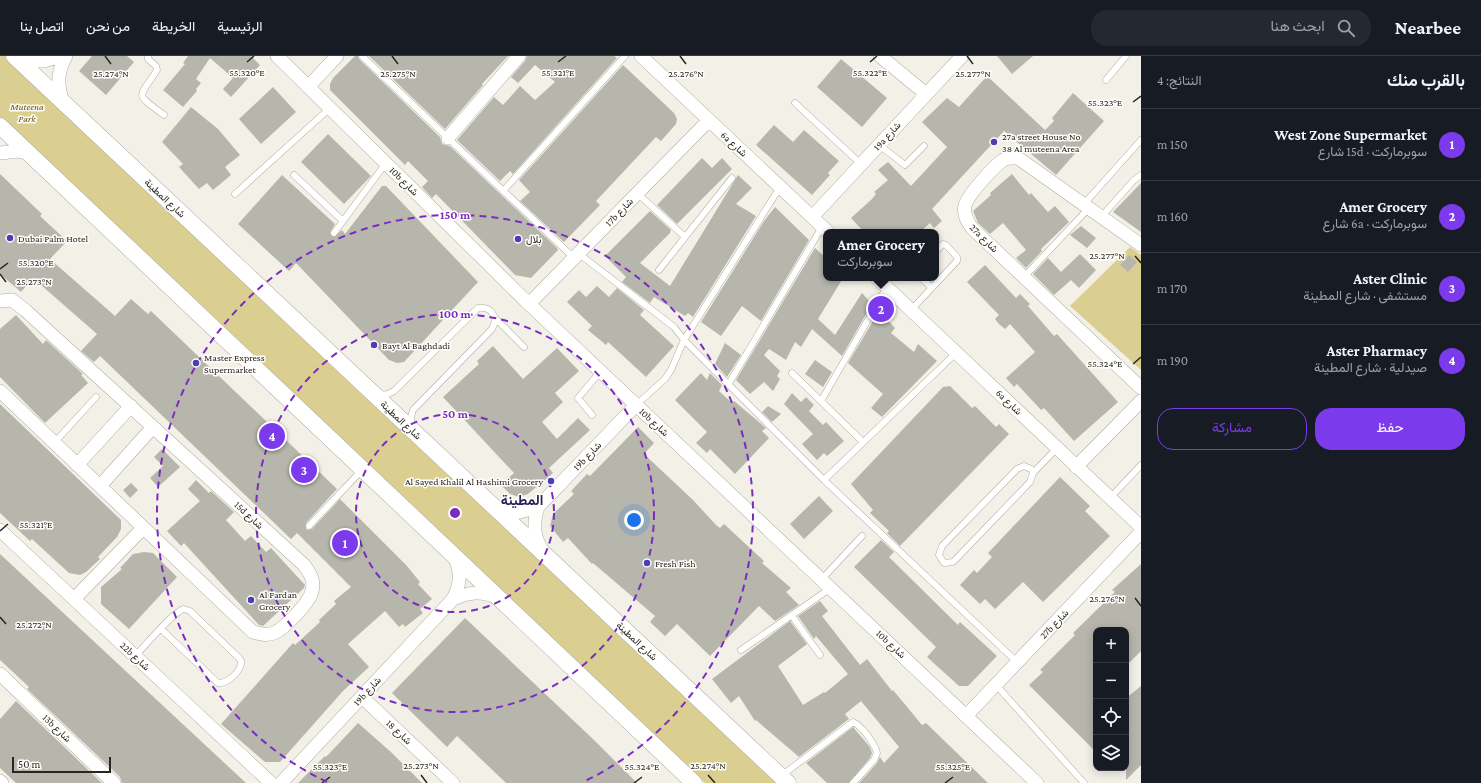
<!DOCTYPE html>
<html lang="ar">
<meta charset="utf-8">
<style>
body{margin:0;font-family:"Crimson Pro",Vazirmatn,serif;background:#242831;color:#f1f3f6;direction:rtl}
.controls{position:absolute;right:12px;bottom:12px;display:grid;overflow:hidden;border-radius:8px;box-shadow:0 2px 10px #0003}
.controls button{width:36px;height:36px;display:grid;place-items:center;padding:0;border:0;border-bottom:1px solid #363941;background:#171b24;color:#f1f3f6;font:20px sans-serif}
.scale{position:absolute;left:12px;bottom:10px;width:99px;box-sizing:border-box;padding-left:4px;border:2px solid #272622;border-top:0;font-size:11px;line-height:14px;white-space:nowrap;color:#272622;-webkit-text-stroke:3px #fffefa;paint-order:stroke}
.you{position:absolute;left:634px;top:464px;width:14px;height:14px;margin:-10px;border:3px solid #fff;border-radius:50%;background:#1a73e8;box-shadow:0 0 0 6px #1a73e833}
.badge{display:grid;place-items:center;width:26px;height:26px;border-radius:50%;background:#7c3aed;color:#fff;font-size:13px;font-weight:700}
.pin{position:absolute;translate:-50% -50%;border:2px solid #fff;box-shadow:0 1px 4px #0006}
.popup{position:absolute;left:823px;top:173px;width:116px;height:52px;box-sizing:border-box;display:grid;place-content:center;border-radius:8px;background:#171b24;filter:drop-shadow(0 1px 3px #0005);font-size:13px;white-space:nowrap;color:#9ea1a6}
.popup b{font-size:15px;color:#f1f3f6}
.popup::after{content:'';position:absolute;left:50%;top:100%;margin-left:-8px;border:8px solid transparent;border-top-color:#171b24}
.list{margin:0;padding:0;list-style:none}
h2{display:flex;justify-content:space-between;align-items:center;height:52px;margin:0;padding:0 16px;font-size:17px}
h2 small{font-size:13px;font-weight:400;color:#9ea1a6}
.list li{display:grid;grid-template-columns:26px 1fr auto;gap:12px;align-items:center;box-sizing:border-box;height:72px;padding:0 16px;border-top:1px solid #363941}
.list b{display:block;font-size:15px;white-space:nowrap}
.list p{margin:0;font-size:13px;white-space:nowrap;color:#9ea1a6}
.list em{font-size:13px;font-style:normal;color:#9ea1a6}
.actions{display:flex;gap:8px;padding:12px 16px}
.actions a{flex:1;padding:9px 0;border:1px solid #7c3aed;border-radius:16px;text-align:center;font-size:14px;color:#7c3aed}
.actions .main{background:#7c3aed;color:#fff}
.icon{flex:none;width:22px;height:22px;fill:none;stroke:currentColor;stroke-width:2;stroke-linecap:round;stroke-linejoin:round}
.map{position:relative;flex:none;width:1141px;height:727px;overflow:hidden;direction:ltr}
header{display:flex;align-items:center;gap:24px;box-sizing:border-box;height:56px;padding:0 20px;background:#171b24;border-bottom:1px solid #363941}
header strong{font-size:19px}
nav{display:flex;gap:22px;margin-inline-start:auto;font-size:14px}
.search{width:280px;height:36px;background:#242831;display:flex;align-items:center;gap:10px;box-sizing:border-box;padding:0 14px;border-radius:16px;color:#9ea1a6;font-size:15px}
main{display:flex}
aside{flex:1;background:#171b24}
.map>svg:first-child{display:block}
</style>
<header>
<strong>Nearbee</strong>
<div class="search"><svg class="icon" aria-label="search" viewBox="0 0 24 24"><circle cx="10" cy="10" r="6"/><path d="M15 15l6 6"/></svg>ابحث هنا</div>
<nav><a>الرئيسية</a><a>الخريطة</a><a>من نحن</a><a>اتصل بنا</a></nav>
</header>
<main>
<aside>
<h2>بالقرب منك<small>النتائج: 4</small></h2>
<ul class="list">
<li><span class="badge">1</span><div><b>West Zone Supermarket</b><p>سوبرماركت · 15d شارع</p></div><em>150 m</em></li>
<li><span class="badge">2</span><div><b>Amer Grocery</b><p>سوبرماركت · 6a شارع</p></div><em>160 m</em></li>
<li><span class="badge">3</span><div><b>Aster Clinic</b><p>مستشفى · شارع المطينة</p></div><em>170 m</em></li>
<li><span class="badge">4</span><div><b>Aster Pharmacy</b><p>صيدلية · شارع المطينة</p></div><em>190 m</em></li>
</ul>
<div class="actions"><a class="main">حفظ</a><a>مشاركة</a></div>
</aside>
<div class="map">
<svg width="1141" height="727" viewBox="0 0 1141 727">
<rect width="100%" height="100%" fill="#f3f1e7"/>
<!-- green -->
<path fill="#dacf91" d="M0,0H6L782,727H705L0,67Z
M1130,191L1141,199V314L1070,250Z"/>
<!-- building -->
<path fill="#b7b6ac" d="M92,0H127L134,6L106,39L79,15Z
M188,0H251L260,9L231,41L223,33L233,22L210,2L196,23L201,27L196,33L197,35L183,51L163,34L185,8L183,7Z
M355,0H358L359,3L440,81L442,88L450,90L557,192L558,194L531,222L515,219L436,138L432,142L422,131L428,125L408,105L405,109L330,34V28L333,22Z
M369,0H508L482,28L483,29L445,73Z
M527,0H614L617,2L513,118L510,115L500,125L457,84L494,41L503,49L520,30L535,44L555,26L535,9L518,27L511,21L525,5Z
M997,0H1033L1012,18Z
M841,3L887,42L862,71L817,31Z
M623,9L674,57L677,63L676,68L661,85L656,81L596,145L600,149L564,186L520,145L530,136L519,124Z
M987,20L1045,74L1054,65L1052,62L1073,37L1104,65L1056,119L1004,75L932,153L942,165L934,172L930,167L920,176H864L851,162L872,143L876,138L874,136L888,124L878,114L888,106L911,130L947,91L922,66L947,42L959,51Z
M273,31L296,56L261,88L239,63Z
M191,51L218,73L240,99L225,111L231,119L213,134L207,127L199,133L179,111L183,108L162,86Z
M774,69L793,86L804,74L839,105L828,117L830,119L812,139L756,89Z
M328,78L371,120L344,148L301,106Z
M702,102L712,112L722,102L732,113L677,168L657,149Z
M0,118L42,158L40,160L67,185L50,203L115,260L131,243L148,258L151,255L337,433L306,467V473L308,474L312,473L340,443L407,510L420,526L418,528L432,543L420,553L423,557L405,571L403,568L399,571L385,555L348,588L369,611L343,635L280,706H265L221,668L293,587L295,589L320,566L319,564L336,548L334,545L351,531L297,477L291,483L100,300L94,306L81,295L97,278L33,222L21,236L0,218Z
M1012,118L1029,139L1031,137L1048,156L1055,150L1069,166L1041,193L1042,195L1026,212L1016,202L1026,194L1003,167L990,178L978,167L973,155L991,139L990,137Z
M282,119L335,168L330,177L334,181L342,174L345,178L382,130H386L478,226L404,306L397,307L389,304L296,207L289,215L238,168Z
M738,119L752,132L736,148L756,160L693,261L688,257L685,260L654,241L650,247L622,226L626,221L605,200L650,155L671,174L670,177L640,207L670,230Z
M1141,127V176L1113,156Z
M775,151L809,184L761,265L742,250L721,280L701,266L764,165Z
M1081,170L1096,182L1087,192L1070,179Z
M815,192L826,202V222H843L818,263L835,279L862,237L872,248L842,300L812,273L801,291L795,286L786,304L769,293L764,299L780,315L777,320L780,323L773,335L764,326L750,338L736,324Z
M1080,198L1096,214L1079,232L1071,224L1054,239L1033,218L1048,202L1061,216Z
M1129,199L1137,206L1128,216L1120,209Z
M985,209L1016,242L1020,238L1030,248L1028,250L1054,280L1057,278L1118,346L1074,385L1044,352L1041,354L1017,328L1014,331L1006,322L1035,296L1010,268L1005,273L999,268L995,263L999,259L967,226Z
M597,230L609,241L617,232L644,254L640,259L674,290L646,321L608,286L606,289L588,274L592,270L567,246L579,234L586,241Z
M879,255L895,272L891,277L914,296L918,288L937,305L882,361L871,352L883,338L848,307Z
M16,259L43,288L46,284L83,318L81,319L88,327L45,367L0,321V273Z
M725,287L741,299L727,321L715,308Z
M493,290L523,323L557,292L579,315L555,337L563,346L542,366L557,383L578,362L590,374L549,412L553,417L528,438L519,441L510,438L501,429L514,417L443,341L479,308L477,305Z
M815,304L832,316L823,331L805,318Z
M701,317L707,324L710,317L722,329L719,335L732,347L734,345L766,372L762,375L769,382L735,418L710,393L707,397L696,387L707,376L675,344Z
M950,330L972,352L975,350L996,371L999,368L1009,378L900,490L887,477L889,475L870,457L873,454L851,428L943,331Z
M792,337L801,346L806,341L814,349L809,355L823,369L826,366L844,385L827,400L824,397L817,404L802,388L813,378L784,348Z
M0,348L121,464V473L117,481L98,501L100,503L86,516L80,519L69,517L32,483L30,485L0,457Z
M768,350L781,358L772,366L762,356Z
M638,371L654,387L644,398L693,444L716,469L720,472L724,468L764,505L762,507L791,532L786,536L799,549L775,565L759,550L710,600L677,568L665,580L650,566L655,560L593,507L592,508L568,482L563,486L550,470L553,458L574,438L571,435L587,418L590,420Z
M162,393L180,411L158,431L150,422L163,410L154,401Z
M1060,421L1090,450L1085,455L1110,480L1043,546L1023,526L995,553L985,543L980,548L960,529L974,514L977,517L992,501L988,497Z
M196,424L209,437L211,435L234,456L226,464L245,485L251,480L266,496L271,492L305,529L304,532L263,570L259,569L184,487L181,490L167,475L200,445L188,433Z
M131,427L138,434L130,442L123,434Z
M819,440L833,455L804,483L790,468Z
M881,484L894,496L889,501L958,569L960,566L997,600L968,630H959L927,601L936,591L854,511Z
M144,496L153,497L177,521L129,573L101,548V531L122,513L120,512L133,498Z
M0,498L246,727H122L120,721L27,633L29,631L0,604Z
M1141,508V595L1126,610V574H1096V696L1029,629L1043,616L1040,614L1075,579L1073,577L1115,536L1112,534Z
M820,545L828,555L822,560L860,609L867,603L892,635L893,634L922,669L926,667L988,727H859L877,707L880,701L884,707L899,691L861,645L845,658L849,663L799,701L756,664L755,665L739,640L731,647L712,623L790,565L807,588L778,610L803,649L824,636L825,637L848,618L816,580L814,583L798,560Z
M465,562L594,684L637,727H506L457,680L447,691L392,637Z
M1141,630V709L1126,724V642Z
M16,645L102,727H16L0,712V663Z
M358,667L392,697L422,727H298L325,700L326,701Z
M853,671L870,691L872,697L870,702L849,727H827L806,707Z"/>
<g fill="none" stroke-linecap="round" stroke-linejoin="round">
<defs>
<path id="service" d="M148,0V3L156,10L157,14C139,43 133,36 164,59
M362,0L574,202
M1106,24L1126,0
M795,47L861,108
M879,89L905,109L924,90
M294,119L343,165
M503,135L625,0
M637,137L685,181
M235,138L330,52
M1084,148L1141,84
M1102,160L1134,124L1141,119
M334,177L386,107
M578,197L674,271L684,284L824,424L1017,606
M659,214L732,122
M1024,221L1089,152
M921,222L932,232
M911,254L957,205V201L946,189L943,188L936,195
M495,262L524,291
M792,317L863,386
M728,329L822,171
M379,339L388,338L394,335L478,252C491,250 499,261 492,273L413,354L411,361V370
M821,345L887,231
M636,349L665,323L671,314L684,284L780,131
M592,359L578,342L600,316
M54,387L96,341
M1024,410L1031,413L1033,417L1030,426L956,503L953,506L944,507L939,499L942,490L1017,413Z
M1033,417L1057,392
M824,424L957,296
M1110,442L1141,409
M309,470L362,414
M821,524L862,480
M792,560L820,599
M741,594L831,532
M135,600C144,591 174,555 184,553L190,555L239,602L241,605C242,614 228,628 218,627L161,573
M996,629L1084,727
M781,720L853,666C862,670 875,688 877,697L874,704L853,727"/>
<path id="minor" d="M277,0L529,248L1037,727
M641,0L828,176
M880,0L926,38
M19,5H44L61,0
M308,31L337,0
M63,46C57,29 57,16 66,0
M448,82L519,0
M0,97L18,95L29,97
M812,161L962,0
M1141,189L1018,102C1013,102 1008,101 1003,104C994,110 968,139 965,149C963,158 967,165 972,172L1141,332
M877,222L1141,471
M0,245L12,244L25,254L304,509C310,517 315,525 312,535C310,546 285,572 274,577C267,580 260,578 253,576L0,335
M529,248L709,64
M77,409L131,350
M1076,411L1141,345
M100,430L153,371
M495,451L516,457L538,451L636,349
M538,451C533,467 533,481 543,495
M0,474L271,727
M74,543L143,472
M453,543C469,536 481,535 497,541
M0,618L114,727
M362,641L453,727
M966,660L1141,476
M0,725L2,727
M281,727L453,543C461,527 462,515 453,499"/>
<path id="tertiary" d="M14,0L788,727
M0,70L694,727"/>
</defs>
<!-- service casing -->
<use href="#service" stroke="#adaca2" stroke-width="7"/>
<!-- minor casing -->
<use href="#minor" stroke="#adaca2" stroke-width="14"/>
<!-- tertiary casing -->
<use href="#tertiary" stroke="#adaca2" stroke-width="17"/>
<!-- service -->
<use href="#service" stroke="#fff" stroke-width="6"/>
<!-- minor -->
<use href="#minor" stroke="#fff" stroke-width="13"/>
<!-- tertiary -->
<use href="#tertiary" stroke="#fff" stroke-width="16"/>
</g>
<!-- ticks -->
<path fill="none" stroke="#272622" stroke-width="1.5" d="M105,0L111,8M392,0L398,8M680,0L686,8M967,0L973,8M247,6L254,0M558,6L566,0M870,6L877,0M1133,46L1141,40M1135,200L1141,207M0,213L8,207M0,218L6,226M1133,308L1141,301M0,475L8,468M1135,542L1141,550M0,561L6,568M421,719L427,727M708,719L715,727M322,727L330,721M634,727L642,721M945,727L953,721"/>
<!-- distance rings -->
<g fill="none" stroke="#7b2cbf" stroke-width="2" stroke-dasharray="7 5">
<circle cx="455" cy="457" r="99"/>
<circle cx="455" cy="457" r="199"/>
<path d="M327 726A298 298 0 1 1 583 726"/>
</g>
<!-- markers -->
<g fill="#4e3db4" stroke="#fffefa" stroke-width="1.5">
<circle cx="994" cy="86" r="4"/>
<circle cx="10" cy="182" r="4"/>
<circle cx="518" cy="183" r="4"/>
<circle cx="374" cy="289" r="4"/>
<circle cx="196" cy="307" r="4"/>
<circle cx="551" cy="425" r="4"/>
<circle cx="647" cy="507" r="4"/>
<circle cx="251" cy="544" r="4"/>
</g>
<g text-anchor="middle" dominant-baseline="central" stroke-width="3" stroke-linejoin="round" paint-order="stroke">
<!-- park labels -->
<g font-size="10" font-style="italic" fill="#60540b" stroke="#fffefa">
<text x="27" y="50">Muteena<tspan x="27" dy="12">Park</tspan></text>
</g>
<!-- street labels -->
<g font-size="10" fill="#272622" stroke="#fffefa">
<text transform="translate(887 80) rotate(-47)">19a شارع</text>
<text transform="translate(734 88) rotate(43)">6a شارع</text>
<text transform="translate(404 125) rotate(45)">10b شارع</text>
<text transform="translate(165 142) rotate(43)">شارع المطينة</text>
<text transform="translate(619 156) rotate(-46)">17b شارع</text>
<text transform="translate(984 182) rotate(45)">27a شارع</text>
<text transform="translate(1009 346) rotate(44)">6a شارع</text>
<text transform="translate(401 364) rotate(43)">شارع المطينة</text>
<text transform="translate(654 366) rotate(43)">10b شارع</text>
<text transform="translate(587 400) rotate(-46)">19b شارع</text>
<text transform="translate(249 459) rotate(43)">15d شارع</text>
<text transform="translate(1054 568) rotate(-46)">27b شارع</text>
<text transform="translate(637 585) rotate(43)">شارع المطينة</text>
<text transform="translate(891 588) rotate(43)">10b شارع</text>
<text transform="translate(135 600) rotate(43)">22b شارع</text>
<text transform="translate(367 635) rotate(-47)">19b شارع</text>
<text transform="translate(57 672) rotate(44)">13b شارع</text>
<text transform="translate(399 676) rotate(43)">شارع 18</text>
</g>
<!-- poi labels -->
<g font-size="10" fill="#272622" stroke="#fffefa" text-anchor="start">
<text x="1002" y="80">27a street House No<tspan x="1002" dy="12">38 Al muteena Area</tspan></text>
<text x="18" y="182">Dubai Palm Hotel</text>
<text x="526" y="183">بلال</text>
<text x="382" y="289">Bayt Al Baghdadi</text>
<text x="204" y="301">Master Express<tspan x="204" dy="12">Supermarket</tspan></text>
<text x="543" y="425" text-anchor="end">Al Sayed Khalil Al Hashimi Grocery</text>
<text x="655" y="507">Fresh Fish</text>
<text x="259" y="538">Al Fardan<tspan x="259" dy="12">Grocery</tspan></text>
</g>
<!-- district labels -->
<g font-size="14" font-weight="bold" fill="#27205a" stroke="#fffefa">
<text x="522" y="444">المطينة</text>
</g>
</g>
<g font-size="10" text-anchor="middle" fill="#272622" stroke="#fffefa" stroke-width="3" stroke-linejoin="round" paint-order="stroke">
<text x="247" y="20">55.320°E</text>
<text x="870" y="20">55.322°E</text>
<text x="558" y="20">55.321°E</text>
<text x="111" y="21">25.274°N</text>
<text x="398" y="21">25.275°N</text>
<text x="686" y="21">25.276°N</text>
<text x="973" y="21">25.277°N</text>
<text x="1105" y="50">55.323°E</text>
<text x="1107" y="203">25.277°N</text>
<text x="36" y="210">55.320°E</text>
<text x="34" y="229">25.273°N</text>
<text x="1105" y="311">55.324°E</text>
<text x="36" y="472">55.321°E</text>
<text x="1107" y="546">25.276°N</text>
<text x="34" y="572">25.272°N</text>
<text x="421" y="713">25.273°N</text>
<text x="708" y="713">25.274°N</text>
<text x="330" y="714">55.323°E</text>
<text x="642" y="714">55.324°E</text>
<text x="953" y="714">55.325°E</text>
</g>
<circle cx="455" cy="457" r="6" fill="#7b2cbf" stroke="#fffefa" stroke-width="2"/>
<g font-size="12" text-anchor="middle" font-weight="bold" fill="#7b2cbf" stroke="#fffefa" stroke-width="3" stroke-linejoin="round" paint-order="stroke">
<text x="455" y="163">150 m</text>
<text x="455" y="262">100 m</text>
<text x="455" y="362">50 m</text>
</g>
</svg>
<div class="controls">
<button>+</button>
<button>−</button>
<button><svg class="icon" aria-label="locate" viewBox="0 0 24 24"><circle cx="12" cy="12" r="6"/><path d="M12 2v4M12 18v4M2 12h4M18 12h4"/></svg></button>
<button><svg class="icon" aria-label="layers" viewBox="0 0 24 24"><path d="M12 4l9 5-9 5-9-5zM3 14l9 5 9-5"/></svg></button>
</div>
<div class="scale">50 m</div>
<div class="you"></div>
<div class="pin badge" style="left:345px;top:487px">1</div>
<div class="pin badge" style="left:881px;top:253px">2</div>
<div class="popup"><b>Amer Grocery</b>سوبرماركت</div>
<div class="pin badge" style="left:304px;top:414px">3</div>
<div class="pin badge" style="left:272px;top:380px">4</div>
</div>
</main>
